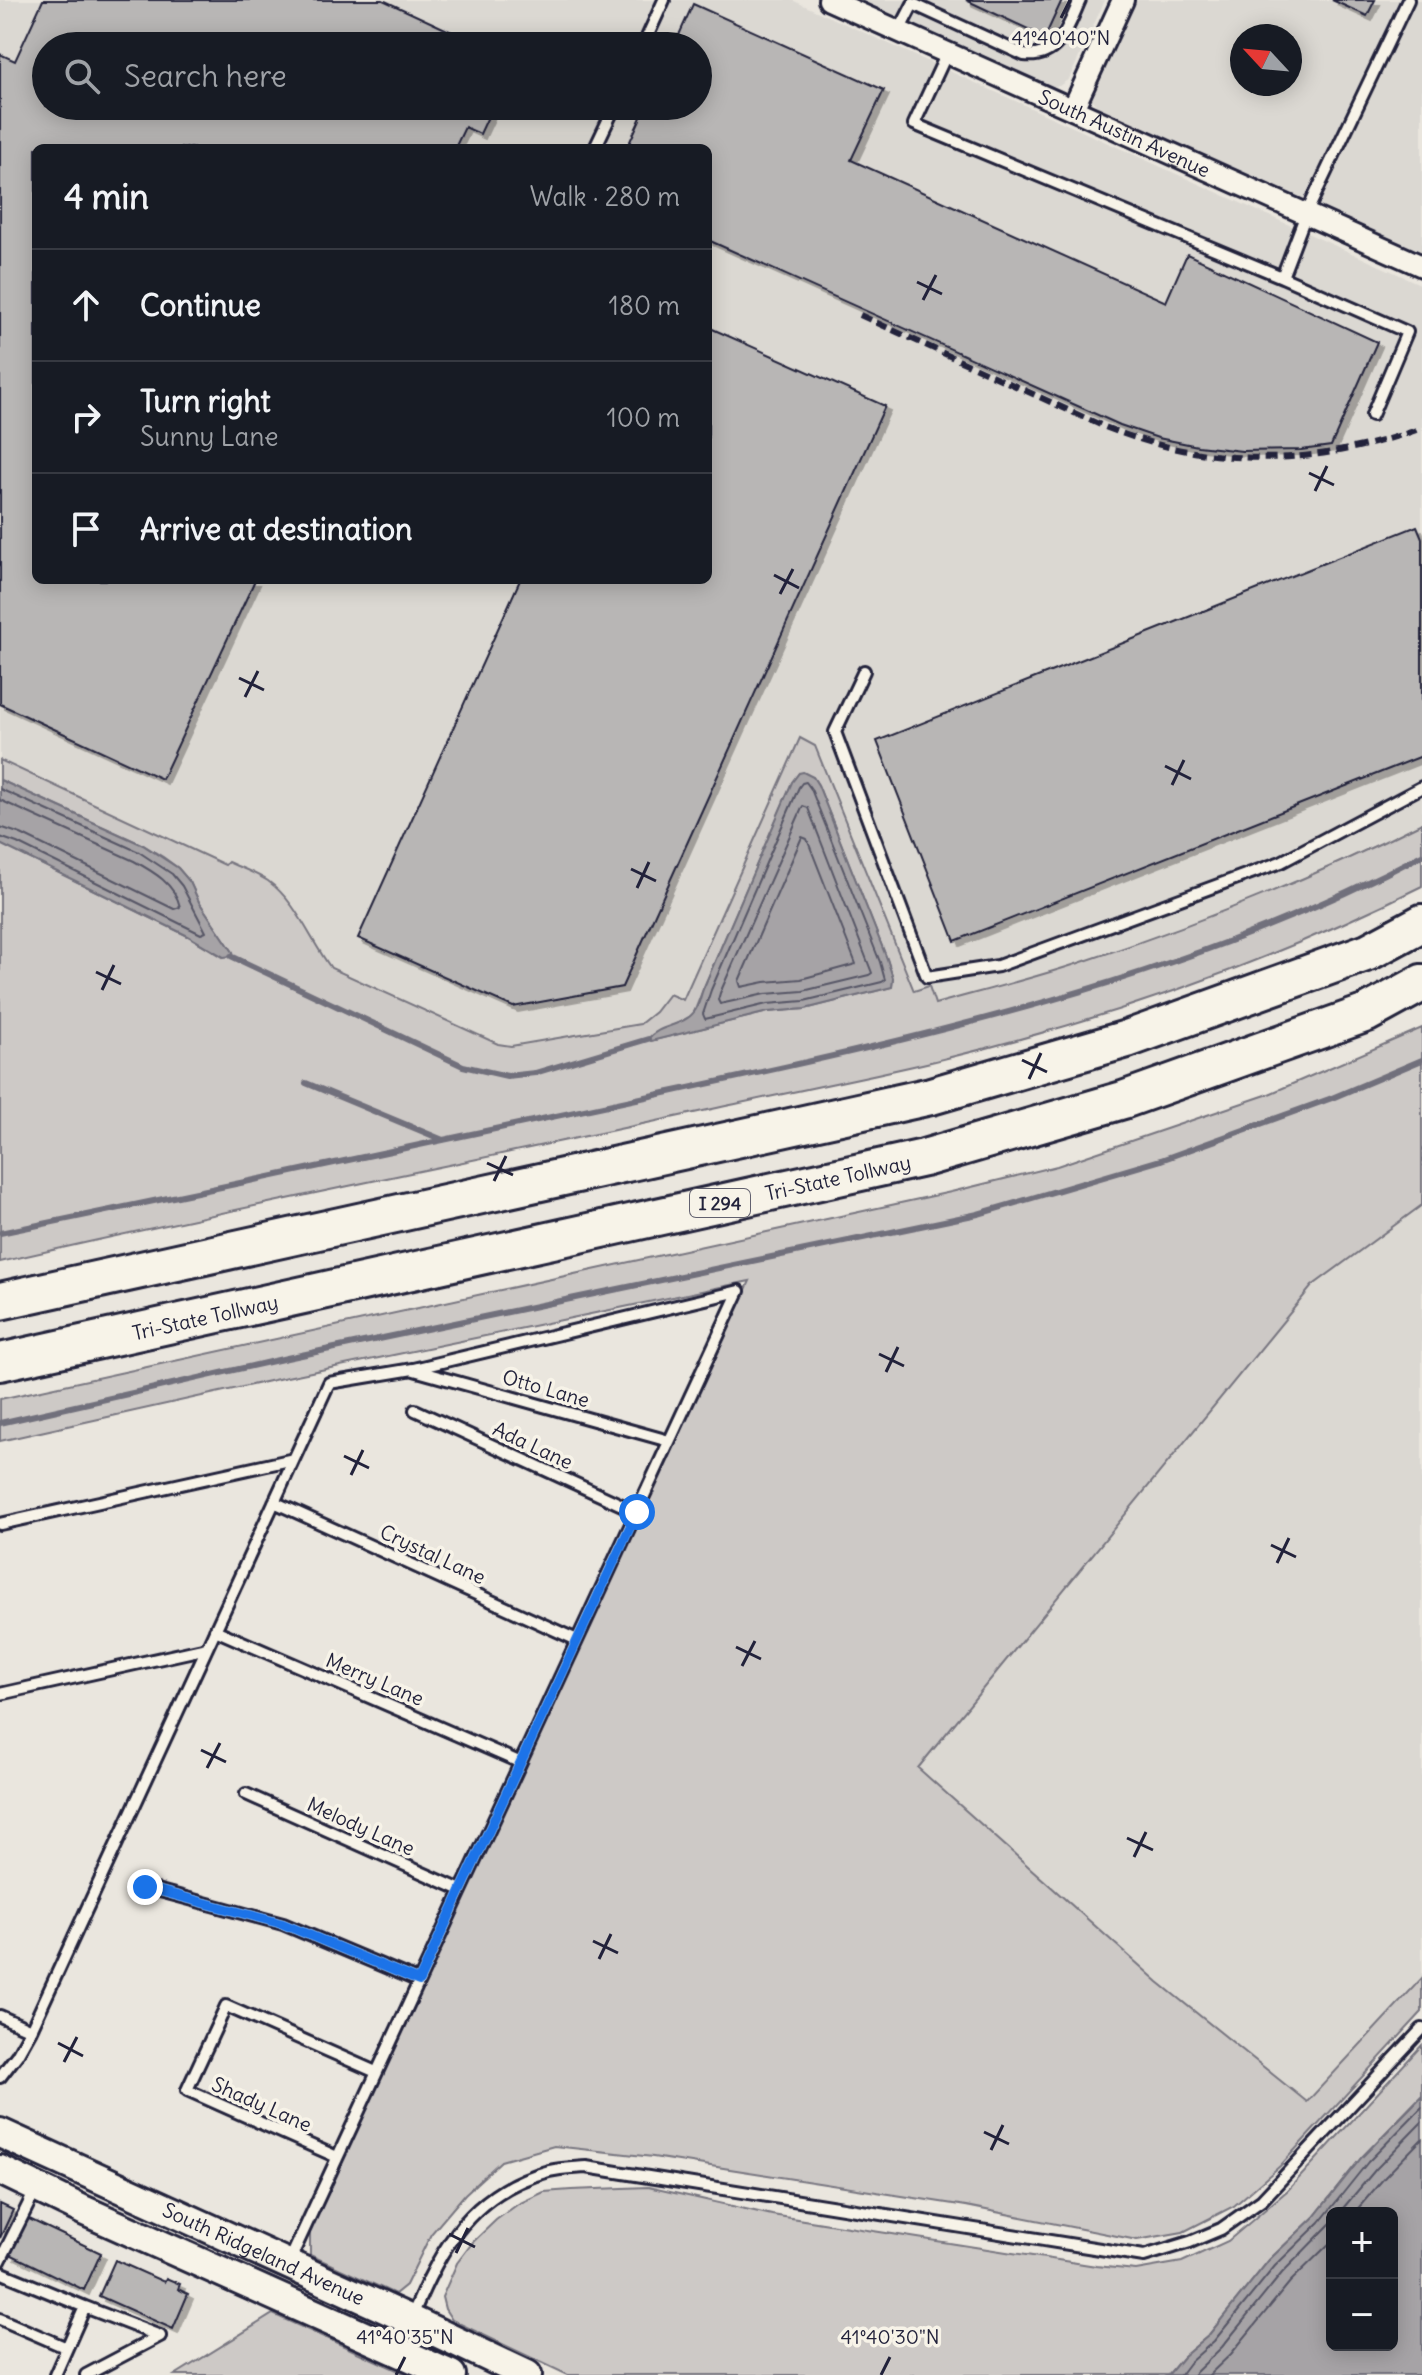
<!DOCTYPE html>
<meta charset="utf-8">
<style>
body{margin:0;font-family:Delius,sans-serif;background:#20242c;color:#f1f3f6}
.controls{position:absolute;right:24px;bottom:24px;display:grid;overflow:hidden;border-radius:12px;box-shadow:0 4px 20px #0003}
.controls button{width:72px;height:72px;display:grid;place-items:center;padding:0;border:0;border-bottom:2px solid #363941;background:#171b24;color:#f1f3f6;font:40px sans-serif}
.compass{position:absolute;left:1230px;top:24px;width:72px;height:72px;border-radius:50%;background:#171b24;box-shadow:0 4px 20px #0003;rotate:296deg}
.stop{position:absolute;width:24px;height:24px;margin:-18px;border:6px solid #1a73e8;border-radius:50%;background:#fff}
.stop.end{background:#1a73e8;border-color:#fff;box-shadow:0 2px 8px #0008}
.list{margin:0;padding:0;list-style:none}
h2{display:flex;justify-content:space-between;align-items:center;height:104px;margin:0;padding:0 32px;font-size:34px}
h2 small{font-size:26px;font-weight:400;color:#9ea1a6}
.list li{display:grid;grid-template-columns:52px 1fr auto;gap:24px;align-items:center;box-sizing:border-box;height:112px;padding:0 32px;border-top:2px solid #363941}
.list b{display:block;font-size:30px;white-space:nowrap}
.list p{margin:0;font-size:26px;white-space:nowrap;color:#9ea1a6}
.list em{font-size:26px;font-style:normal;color:#9ea1a6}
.icon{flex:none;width:44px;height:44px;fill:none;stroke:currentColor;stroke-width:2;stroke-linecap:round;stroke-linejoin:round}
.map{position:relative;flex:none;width:1422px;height:2375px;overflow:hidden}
.search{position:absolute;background:#171b24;box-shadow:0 4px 20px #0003;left:32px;top:32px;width:680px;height:88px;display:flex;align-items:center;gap:20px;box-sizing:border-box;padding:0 28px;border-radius:44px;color:#9ea1a6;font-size:30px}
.panel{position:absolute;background:#171b24;box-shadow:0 4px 20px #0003;left:32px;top:144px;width:680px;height:440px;border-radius:12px}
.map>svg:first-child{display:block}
</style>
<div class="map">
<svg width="1422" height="2375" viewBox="0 0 1422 2375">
<defs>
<filter id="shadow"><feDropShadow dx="5" dy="5" stdDeviation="0" flood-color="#0004"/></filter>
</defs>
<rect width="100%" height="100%" fill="#eae6de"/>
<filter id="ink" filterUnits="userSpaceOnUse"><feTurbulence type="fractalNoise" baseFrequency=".0125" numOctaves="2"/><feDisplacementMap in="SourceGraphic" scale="16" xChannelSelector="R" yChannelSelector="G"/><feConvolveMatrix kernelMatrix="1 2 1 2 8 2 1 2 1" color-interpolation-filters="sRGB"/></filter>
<g filter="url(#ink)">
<!-- built -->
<path fill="#dbd8d2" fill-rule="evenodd" d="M0,0H792L1422,285V823L1279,888L1191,924L1074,965L934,1004L914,991L815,746L800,738L683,1001L669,994L655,1012L640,1024L511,1046L499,1044L331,968L318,951L303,923L228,862L226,866L0,760ZM46,46H698V106H46ZM36,148H708V580H36Z
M854,0H1105L1069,79L1059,86H1044Z
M1135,0H1422V255L1102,112L1092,100L1091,94ZM1242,36H1290V84H1242Z
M1422,1205V1978L1308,2102L1158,1982L918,1768L1312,1286Z"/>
<!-- green -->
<path fill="#cdc9c6" stroke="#787680" stroke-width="2" fill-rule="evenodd" d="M800,738L815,746L914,991L929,986L935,1004C982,991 1030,979 1076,964C1194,925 1311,879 1422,823V886C1268,963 1102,1021 935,1061C863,1078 790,1092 717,1108C478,1160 238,1207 0,1262V844L188,936L223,957L233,952L199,902L190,882L178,868L163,857L143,845L0,780V760L225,865L228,862C241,868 256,873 268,881C297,902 310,940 331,968L498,1044L511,1046L640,1024L655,1012L669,994L683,1000ZM799,773L813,777L818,785L887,959L893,978L892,987L805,1009L768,1012L651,1041L648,1039L693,1015L704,987L792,783Z
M1422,1028V1205L1312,1286L918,1768L1158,1982L1307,2102L1422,1978V2012L1280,2166L1234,2206L1183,2232L1137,2240L966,2206L653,2157L554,2146L501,2161L465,2194L431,2234L406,2285L395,2294L310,2255V2231L750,1281L287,1377L0,1441V1399L951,1192L1057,1166L1166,1129L1269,1094Z
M1422,2045V2095L1362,2157L1314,2217L1269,2260L1208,2336L1183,2357L1168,2375H568L452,2320L445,2309L442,2297L457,2263L473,2242L496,2220L518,2204L544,2192L571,2190L648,2187L772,2215L1096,2266L1136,2270L1182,2262L1228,2241L1288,2190Z
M273,2314L408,2375H175Z"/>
<!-- water -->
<path fill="#a6a3a6" stroke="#716f7b" stroke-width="2" fill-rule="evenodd" d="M803,772L813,777L818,785L887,959L893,978L892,987L805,1009L768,1012L651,1041L648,1039C659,1024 683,1027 694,1012C700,1005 700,995 704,987L792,782L799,773Z
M0,780L143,845L178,868L190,882L199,902L233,952L231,956L224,957L188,936L0,844Z
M1422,2096V2375H1168L1183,2357L1208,2336L1269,2260L1314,2217L1362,2157ZM1332,2213H1392V2345H1332Z"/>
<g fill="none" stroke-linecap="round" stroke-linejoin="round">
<!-- shore -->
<path stroke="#575666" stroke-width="2" d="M806,782L811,789L880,962L885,980L882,982L804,1001L767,1004L705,1019L703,1014L711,990L799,787L802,783Z
M0,789L139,852L172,874L182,886L206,932L201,934L17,843L0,837
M0,800L134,861C154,872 175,884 180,907L174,909L21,834L0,827
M803,806L808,808L872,973L869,975L803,991L765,994L720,1004L718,1000L720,993Z
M802,837L807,839L856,964L801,979L765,982L741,987L739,981Z
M1339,2213L1376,2169L1422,2122
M1354,2213L1385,2177L1422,2139
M1180,2375L1189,2363L1214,2341L1275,2266L1320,2222L1368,2162L1422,2107
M1193,2375L1222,2347L1282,2273L1332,2222
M1209,2375L1231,2354L1290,2282L1332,2241"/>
<!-- stream -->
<path stroke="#716f7b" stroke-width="6" d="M231,956L463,1066L507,1076L535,1073L648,1039
M306,1083L443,1140
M0,1233C220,1187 441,1142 660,1094C918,1039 1188,979 1422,855
M0,1423L287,1358L978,1214L1161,1160L1332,1098L1422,1060"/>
</g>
<!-- building -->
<path fill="#b8b6b5" stroke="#22223b" stroke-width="2" filter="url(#shadow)" d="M43,0H383L482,46H46V106H493L480,134L465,127L455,148H36V580H255L162,779L0,704V54L15,61Z
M966,0H1062L1045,37Z
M1332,0H1375L1367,16Z
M693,4L884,90L851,160L1166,302L1187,254L1377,342L1331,446L1301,450L1242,451L1198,446L1158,438L1120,425L708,240V148H627L646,106H698V46H674Z
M708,327L885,406L622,987L513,1007L358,938L520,580H708Z
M1417,526L1422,538V756L955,941L877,741Z
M0,2204L13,2210L0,2238Z
M27,2218L101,2253L84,2290L10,2254Z
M115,2260L164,2282L166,2278L180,2284L178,2289L188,2294L173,2329L99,2296Z"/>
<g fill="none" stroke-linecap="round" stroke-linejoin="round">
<defs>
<path id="lane" d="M899,31L913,4L1024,55C1059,59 1068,27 1080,0
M643,46L664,0
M947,53L914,124L1282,277L1306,214L1408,0
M595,148L615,106
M1282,277L1407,332L1372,415
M864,671L835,732L927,977L998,966L1281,862L1422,787
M414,1370L669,1441
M415,1410L637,1512
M274,1502L577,1640
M0,1524L294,1459
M215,1630L519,1762
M0,1694L207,1648
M246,1794L461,1890
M145,1887L283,1924L419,1981
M0,2016L31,2030
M0,2077L17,2055L31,2030L329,1383L413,1369L739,1291
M337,2157L187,2090L226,2006L376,2072
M0,2261L36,2189
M289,2262L739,1291
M0,2272L85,2307
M0,2319L67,2348
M398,2349C432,2270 456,2196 549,2171C560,2168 574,2168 586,2167L1144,2256L1190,2242L1221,2229L1262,2200L1422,2029
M55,2375L85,2307L160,2336
M86,2375L160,2336"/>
<g id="street">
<path id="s1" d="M829,0L1422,266"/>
<path d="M1073,109L1123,0"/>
</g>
<g id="secondary">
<path id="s2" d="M0,2133L411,2320L527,2375"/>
<path d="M0,2170L85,2211L451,2375"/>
</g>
<g id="highway">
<path d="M0,1301L931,1096L1127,1039L1368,952L1422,923"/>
<path id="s3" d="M0,1362L924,1158L1123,1100L1367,1013L1422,983"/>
</g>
</defs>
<!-- lane casing -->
<use href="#lane" stroke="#22223b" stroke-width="16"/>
<!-- street casing -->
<use href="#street" stroke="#22223b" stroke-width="26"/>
<!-- secondary casing -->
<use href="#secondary" stroke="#22223b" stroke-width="34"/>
<!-- highway casing -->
<use href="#highway" stroke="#22223b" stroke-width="42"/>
<!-- lane -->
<use href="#lane" stroke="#f7f3e8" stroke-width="10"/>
<!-- street -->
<use href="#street" stroke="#f7f3e8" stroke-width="20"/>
<!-- secondary -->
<use href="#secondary" stroke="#f7f3e8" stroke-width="28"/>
<!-- highway -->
<use href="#highway" stroke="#f7f3e8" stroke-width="36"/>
<!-- rail -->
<path stroke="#22223b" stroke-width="6" stroke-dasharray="12 6" stroke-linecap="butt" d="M860,315L1105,427C1211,469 1315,467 1422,428"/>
</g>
</g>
<g fill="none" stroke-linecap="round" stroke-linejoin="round" filter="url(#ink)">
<!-- route -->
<path stroke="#1a73e8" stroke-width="10" d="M145,1887L283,1924L419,1981L637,1512"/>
</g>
<!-- ticks -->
<path fill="none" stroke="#22223b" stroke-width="3" d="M1061,18L1070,0M917,282L942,294M923,300L936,275M1309,473L1334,485M1315,491L1327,466M774,575L799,588M780,594L793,569M239,678L264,690M245,697L258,671M1165,766L1191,779M1172,785L1184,760M631,869L656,881M637,888L649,862M96,972L121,984M102,990L114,965M1022,1060L1047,1072M1029,1079L1041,1053M487,1163L513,1175M494,1181L506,1156M879,1354L904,1366M886,1372L898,1347M344,1456L369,1468M351,1475L363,1450M1271,1545L1296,1557M1277,1563L1289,1538M736,1647L761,1659M742,1666L755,1641M201,1750L226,1762M207,1768L220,1743M1127,1838L1153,1850M1134,1857L1146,1832M593,1941L618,1953M599,1959L611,1934M58,2043L83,2056M64,2062L77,2037M984,2132L1009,2144M991,2150L1003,2125M449,2234L475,2247M456,2253L468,2228M396,2375L405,2357M881,2375L890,2357"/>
<g text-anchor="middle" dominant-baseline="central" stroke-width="7" stroke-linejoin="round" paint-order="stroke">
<!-- shield labels -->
<rect fill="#f7f3e8" stroke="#62616f" stroke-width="2" x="690" y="1189" width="60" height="28" rx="6"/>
<g font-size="18" font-weight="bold" fill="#22223b">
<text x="720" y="1203">I 294</text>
</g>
<!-- street labels -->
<g font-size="20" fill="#22223b" stroke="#f7f3e8">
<text stroke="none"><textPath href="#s1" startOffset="324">South Austin Avenue</textPath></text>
<text stroke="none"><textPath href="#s3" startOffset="858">Tri-State Tollway</textPath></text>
<text stroke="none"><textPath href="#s3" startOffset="210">Tri-State Tollway</textPath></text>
<text transform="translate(546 1388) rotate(16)">Otto Lane</text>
<text transform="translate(533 1445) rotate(25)">Ada Lane</text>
<text transform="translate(433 1554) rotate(25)">Crystal Lane</text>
<text transform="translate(375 1679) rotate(23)">Merry Lane</text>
<text transform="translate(361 1826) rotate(24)">Melody Lane</text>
<text transform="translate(262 2104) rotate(24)">Shady Lane</text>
<text stroke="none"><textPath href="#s2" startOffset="290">South Ridgeland Avenue</textPath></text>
</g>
</g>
<g font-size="20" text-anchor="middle" fill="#22223b" stroke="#f7f3e8" stroke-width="7" stroke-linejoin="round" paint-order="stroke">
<text x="1061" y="45">41°40'40"N</text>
<text x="405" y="2344">41°40'35"N</text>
<text x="890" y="2344">41°40'30"N</text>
</g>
</svg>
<div class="controls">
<button>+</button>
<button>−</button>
</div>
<svg class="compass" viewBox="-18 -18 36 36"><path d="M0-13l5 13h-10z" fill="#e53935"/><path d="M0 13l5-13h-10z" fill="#9ea1a6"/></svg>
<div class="stop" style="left:637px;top:1512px"></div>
<div class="stop end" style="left:145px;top:1887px"></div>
<div class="search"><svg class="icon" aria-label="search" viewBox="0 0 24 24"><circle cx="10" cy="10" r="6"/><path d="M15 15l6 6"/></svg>Search here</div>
<section class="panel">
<h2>4 min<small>Walk · 280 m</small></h2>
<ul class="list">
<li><svg class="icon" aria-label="ahead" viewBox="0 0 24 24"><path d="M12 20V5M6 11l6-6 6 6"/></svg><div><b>Continue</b></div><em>180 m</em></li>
<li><svg class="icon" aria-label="right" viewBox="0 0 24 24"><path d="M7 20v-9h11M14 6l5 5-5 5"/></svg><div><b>Turn right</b><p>Sunny Lane</p></div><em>100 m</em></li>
<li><svg class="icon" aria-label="arrive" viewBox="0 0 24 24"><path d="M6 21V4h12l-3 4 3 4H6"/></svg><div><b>Arrive at destination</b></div></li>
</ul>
</section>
</div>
